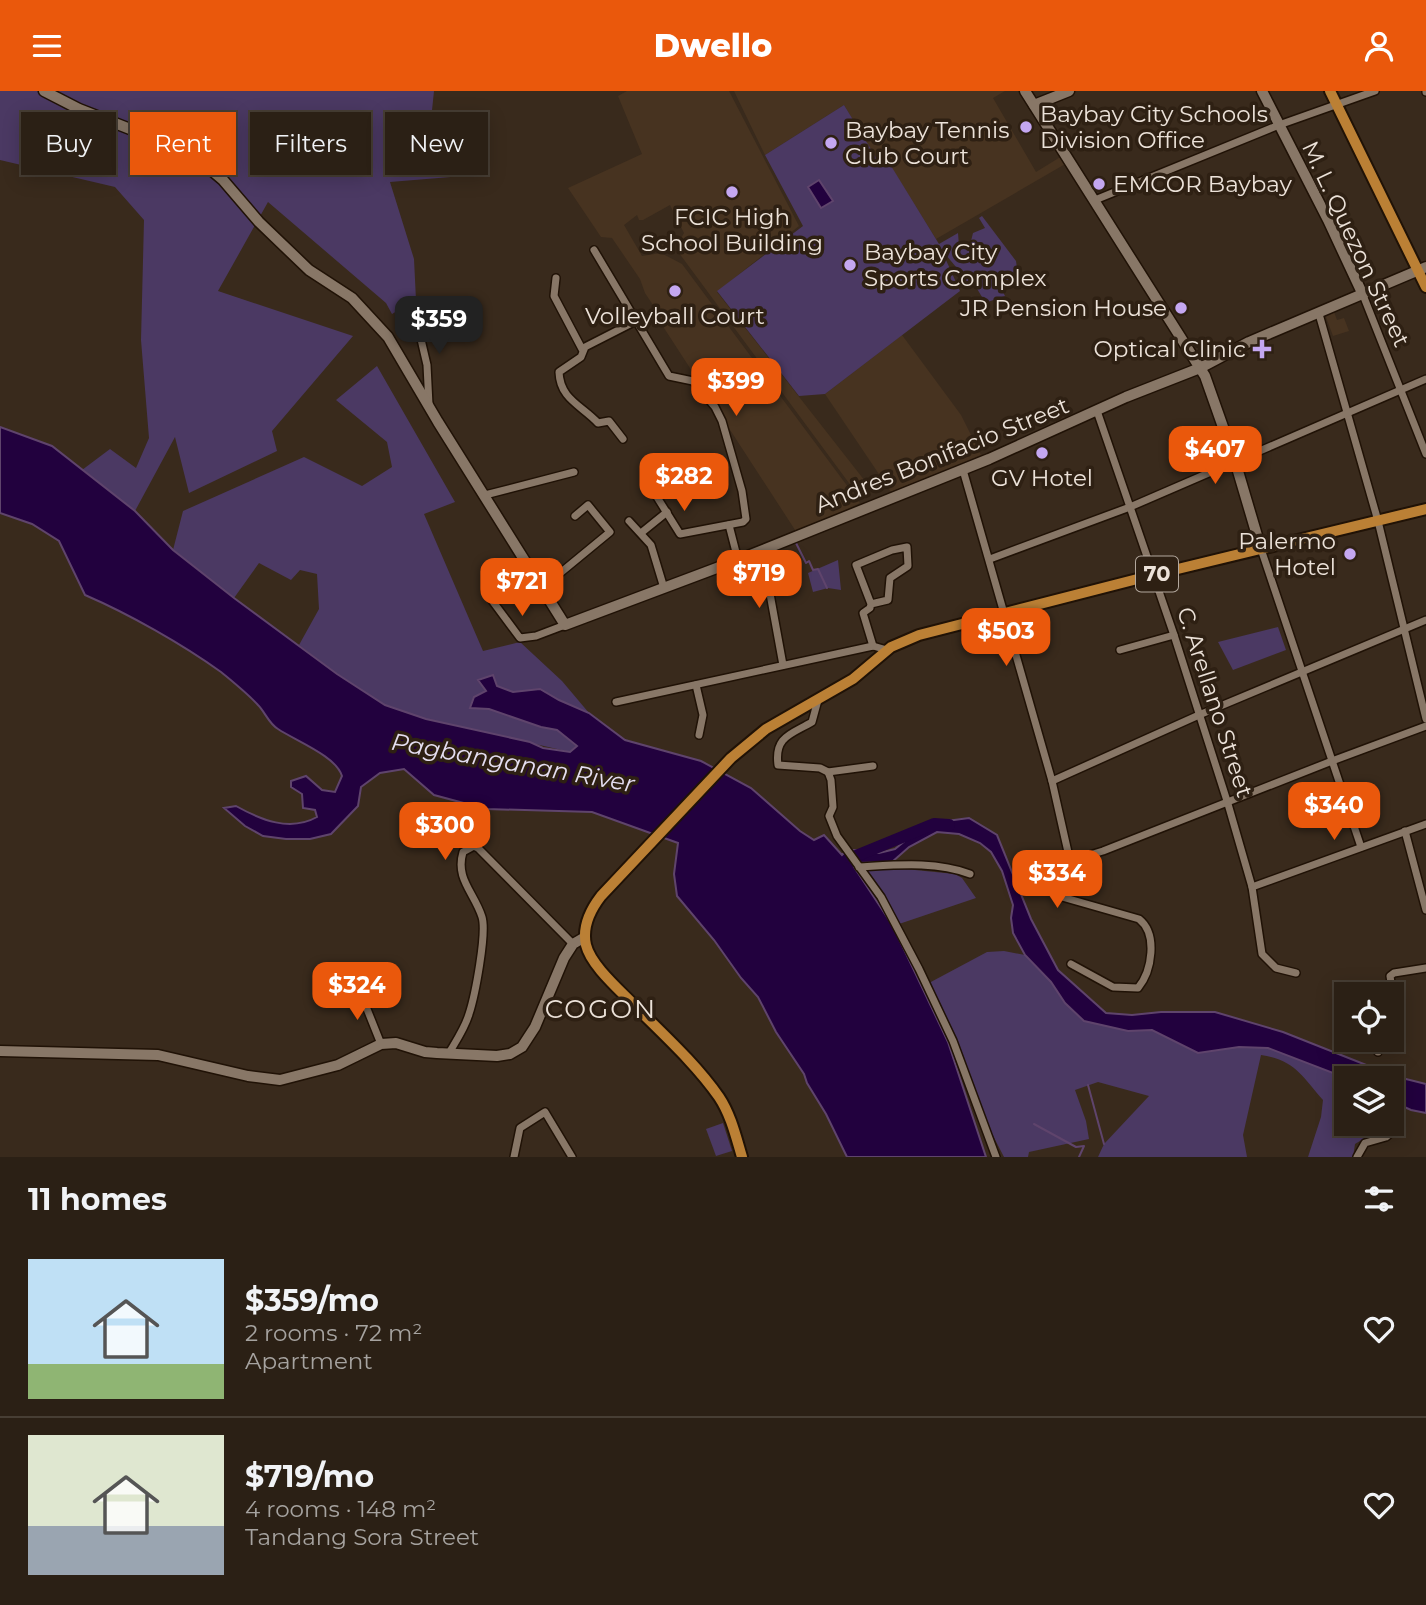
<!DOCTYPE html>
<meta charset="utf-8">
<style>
body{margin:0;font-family:Montserrat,sans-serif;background:#372d22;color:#f1f3f6;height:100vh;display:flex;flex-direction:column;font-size:26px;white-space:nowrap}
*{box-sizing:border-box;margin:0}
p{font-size:23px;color:#a6a3a0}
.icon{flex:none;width:38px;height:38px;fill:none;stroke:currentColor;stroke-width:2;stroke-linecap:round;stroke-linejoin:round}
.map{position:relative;height:1066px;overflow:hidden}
.side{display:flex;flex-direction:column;background:#2b2015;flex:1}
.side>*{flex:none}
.banner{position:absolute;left:21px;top:21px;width:700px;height:63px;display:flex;gap:14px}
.buttons{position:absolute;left:1334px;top:891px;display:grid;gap:14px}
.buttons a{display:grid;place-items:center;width:70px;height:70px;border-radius:0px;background:#2b2015;box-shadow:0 4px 18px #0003,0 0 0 2px #473e34;font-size:35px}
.price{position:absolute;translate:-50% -60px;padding:0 16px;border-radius:14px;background:#ea580c;color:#fff;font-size:23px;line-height:46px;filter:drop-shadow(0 2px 4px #0008)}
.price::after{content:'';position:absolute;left:50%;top:42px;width:21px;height:16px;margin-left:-10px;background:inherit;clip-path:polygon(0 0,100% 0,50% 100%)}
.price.current{background:#222;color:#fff}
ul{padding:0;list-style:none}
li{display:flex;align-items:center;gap:21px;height:175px;padding:0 28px}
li+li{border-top:2px solid #473e34}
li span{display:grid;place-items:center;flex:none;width:196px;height:140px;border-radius:0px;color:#555}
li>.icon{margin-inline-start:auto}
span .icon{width:84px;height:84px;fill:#fffc;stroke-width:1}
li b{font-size:30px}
h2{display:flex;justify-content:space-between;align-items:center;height:84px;padding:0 28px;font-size:30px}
.tag{padding:0 24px;border-radius:0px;background:#2b2015;box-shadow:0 4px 18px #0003,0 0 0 2px #473e34;font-size:24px;line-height:63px}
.tag.current{background:#ea580c;color:#fff}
header{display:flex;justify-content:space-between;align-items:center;height:91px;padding:0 28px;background:#ea580c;color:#fff;font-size:32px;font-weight:800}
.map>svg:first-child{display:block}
</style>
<header><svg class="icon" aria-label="menu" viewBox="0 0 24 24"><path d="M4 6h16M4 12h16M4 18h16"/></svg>Dwello<svg class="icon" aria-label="person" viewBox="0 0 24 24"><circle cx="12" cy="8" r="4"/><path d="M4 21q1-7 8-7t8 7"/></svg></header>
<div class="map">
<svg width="1426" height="1066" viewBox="0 0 1426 1066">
<rect width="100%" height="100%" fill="#392a1c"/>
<g fill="#473320">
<polygon points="627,0 729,0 799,135 717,201 872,399 860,407 679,162 677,154 684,142 670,114 643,129 639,129 637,124 624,134 642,165 661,162 682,173 860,412 797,442 664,237 665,232 645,202 640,188 612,147 601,146 568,97 642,63 618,5"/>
<polygon points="734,0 1005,0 993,7 1036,81 1062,65 1067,72 936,148 885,66 877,69 844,14 765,64"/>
<polygon points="1334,221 1337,229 1344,227 1349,240 1333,245 1326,226 1328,223"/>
<polygon points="902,244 961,324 981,364 891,401 825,303"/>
</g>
<g fill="#4b3963">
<polygon points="0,0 434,0 431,29 475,84 390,91 414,168 416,209 392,223 386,212 268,111 218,200 353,245 272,340 277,360 189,402 175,346 135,420 82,379 110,358 136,377 149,347 141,249 144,129 115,96 0,69"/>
<polygon points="844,14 877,68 885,65 939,153 958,142 959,155 969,158 973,142 985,137 979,127 982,125 1016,170 1018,185 1007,189 997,189 1005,205 979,214 976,210 982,206 976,196 966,196 956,176 941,158 960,200 825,303 799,305 717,200 803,135 765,64"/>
<polygon points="377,275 455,411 424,423 483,560 520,551 562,590 589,622 559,609 540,598 513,601 497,595 493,585 478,590 486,600 470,616 489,618 542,636 557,639 577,656 570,661 426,628 385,614 337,583 299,554 319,518 317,483 300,479 291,489 259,472 234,507 173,459 183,420 304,366 362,395 392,376 387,351 336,309"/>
<polygon points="838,469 841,499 828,497 813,501 808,482"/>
<polygon points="1278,536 1286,559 1233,579 1218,551"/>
<polygon points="895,777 955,783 962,787 976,807 899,833 876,792 864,778"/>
<path d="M1004 860 1025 864 1051 891 1065 912 1084 930 1128 940 1152 939 1184 955 1268 957 1346 987V1032L1369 1033 1368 1045 1355 1053 1353 1066H1308L1321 1026 1323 1009C1302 985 1295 969 1261 964L1243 1044 1247 1066H1098L1104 1053 1149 1005 1098 991 1075 999 1086 1030 1089 1048 1029 1061 1028 1066H1004L989 1037 953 942 929 892 987 861Z"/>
<polygon points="723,1032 732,1060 716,1065 706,1038"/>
</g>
<g fill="#22013e" stroke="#5f446c" stroke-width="2">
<polygon points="819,89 833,110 821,117 808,96"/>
<path d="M0 336 52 355 135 420 173 459 234 507 337 583 385 614 426 628 530 651 543 657 570 661 577 655 557 639 541 636 489 618 470 617 474 606 486 600 478 589 493 584 497 595 513 601 540 598 559 609 589 622 625 649 701 670 751 697 800 740 814 749 824 744 842 764 845 761 853 759 879 762 895 758 912 744 939 731 969 727 997 744 1031 828 1058 879 1106 922 1132 924 1161 921H1215L1283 941 1394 985 1426 993V1022L1411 1019 1391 1010V987H1346L1268 957 1239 956 1198 962 1152 939 1128 940 1084 930 1065 912 1051 891 1025 864 1013 842 1011 827 1013 814 1002 780 991 761 980 752 959 743 937 741 909 756 892 771 858 772 854 776 893 835 948 951 986 1066H847L826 1023 807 992 804 983 776 941 758 906 741 887 714 849 677 805 674 783 678 752 592 721 486 718 434 704 404 678 380 682 361 696 358 715 331 743 310 748H286L263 745 245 735 224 717 236 715C261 729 290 741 317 726L315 719 303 717 302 703 291 696V690L306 685 322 699 335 701 342 685C336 665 296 650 278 638 269 633 265 621 258 614 247 602 233 591 221 581 182 553 129 523 85 504L59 450 32 433 0 422Z"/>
</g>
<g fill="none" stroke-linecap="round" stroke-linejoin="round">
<g stroke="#5f446c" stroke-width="2">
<polyline points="796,452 806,472 809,470 813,479 818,478 827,497"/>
<polyline points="1088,994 1104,1053"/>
<polyline points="1034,1033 1076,1056 1084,1055 1079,1066"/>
</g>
<polyline stroke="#22013e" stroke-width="12" points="851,767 934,733 949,734"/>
<defs>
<g id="street">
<polyline points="1426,0 1426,1"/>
<polyline points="1095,109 1279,34 1375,0"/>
<polyline points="594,159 669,285 693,290 715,316 722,330 742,400 746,428 743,431 680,443 647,390"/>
<polyline points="556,187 554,205 582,258"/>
<polyline points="1363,204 1426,363"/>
<polyline points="1319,223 1378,430 1426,628"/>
<polyline points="429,314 427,274 420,244 448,240 452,231"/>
<polyline points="1097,320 1174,544 1228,713 1252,796 1262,863 1276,877 1296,882"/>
<path d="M623 348 609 330 598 332C581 314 560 308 559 281L581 266 585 256 636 230"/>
<polyline points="963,379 1052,690 1070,770"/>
<polyline points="485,404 574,381"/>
<polyline points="629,430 651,454 664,497"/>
<polyline points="729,434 738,469"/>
<polyline points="641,442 667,421"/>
<polyline points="1261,458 1361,756"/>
<polyline points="762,459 783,574"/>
<polyline points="990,468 1130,416 1426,288"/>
<polyline points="542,497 610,441 588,414 575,425"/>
<polyline points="485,500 520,547 536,545 565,534"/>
<polyline points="871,513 856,474 892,459 907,456 908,475 890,487 888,509 871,513 870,517 863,522 873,555"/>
<polyline points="1120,559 1174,544"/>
<polyline points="696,594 703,624 699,644"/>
<path d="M818 609 812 631C792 643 774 645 778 674L820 677 828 681 831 689 833 716 829 725 837 745 881 806 919 878 953 950 996 1066"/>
<polyline points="616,611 873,555 887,559"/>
<polyline points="828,681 873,675"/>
<polyline points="1052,690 1199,624 1426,529"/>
<polyline points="1405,740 1426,819"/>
<path d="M859 776C897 774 935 770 970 783"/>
<polyline points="1252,796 1426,733"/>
<path d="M1071 873 1113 896 1138 897C1152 880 1158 843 1139 828L1062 806 1057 795 1060 773 1103 760 1332 670 1426 635"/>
<polyline points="359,898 381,953"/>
<polyline points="1391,932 1397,931 1390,885 1394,882 1426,877"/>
<polyline points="1377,948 1378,961"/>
<path d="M449 962C456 950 465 937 469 923 475 905 487 842 482 826 474 801 455 788 463 761L474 755 478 757 573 853"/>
<polyline points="514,1066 520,1037 545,1021 572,1066"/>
<polyline points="1357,1066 1365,1052 1386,1046 1393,1040"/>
</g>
<g id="secondary">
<polyline points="44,0 79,18 176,56 204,73 223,89 259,131 309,179 352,207 388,246 438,331 565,534 738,469 989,368 1126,306 1200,277 1249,251 1426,176"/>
<polyline points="1025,0 1205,285 1235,370 1261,458"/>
<polyline points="1262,0 1328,129 1363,204"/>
<polyline points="1034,14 1069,0"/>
<polyline points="0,960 158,964 248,985 280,989 338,974 381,953 396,952 425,961 437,962 497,965 510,963 522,956 535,936 564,867 573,853 585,846"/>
</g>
<g id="primary">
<polyline points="1330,0 1426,196"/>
<path d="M742 1066C736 1046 731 1024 719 1006 696 973 664 944 636 916 621 900 591 875 586 854 582 836 591 818 601 805L731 667 766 638 853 588 891 556 919 544 1153 484 1426 418"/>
</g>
</defs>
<use href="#street" stroke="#201206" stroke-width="10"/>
<use href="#secondary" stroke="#201206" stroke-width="13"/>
<use href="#primary" stroke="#201206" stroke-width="14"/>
<use href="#street" stroke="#887767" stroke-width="7"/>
<use href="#secondary" stroke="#887767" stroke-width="10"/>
<use href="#primary" stroke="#bb8035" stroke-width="10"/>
</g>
<g fill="#c4a7f1" stroke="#2e2013" stroke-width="2.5">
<circle cx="1026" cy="36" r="7"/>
<circle cx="831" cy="52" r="7"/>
<circle cx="1099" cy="93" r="7"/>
<circle cx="732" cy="101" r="7"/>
<circle cx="850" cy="174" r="7"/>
<circle cx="675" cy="200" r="7"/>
<circle cx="1181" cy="217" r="7"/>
<path d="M1258.5 247.5h7v7h7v7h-7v7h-7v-7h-7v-7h7z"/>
<circle cx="1042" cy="362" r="7"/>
<circle cx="1350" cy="463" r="7"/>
</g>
<g text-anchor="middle" stroke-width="7" stroke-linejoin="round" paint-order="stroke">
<rect fill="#2e2013" stroke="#b3a89e" stroke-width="2" x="1136" y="465.5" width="42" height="35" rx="5"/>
<g font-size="21" font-weight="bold" fill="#ece2d9">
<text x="1157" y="490">70</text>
</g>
<g font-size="23" fill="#ece2d9" stroke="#2e2013" text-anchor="start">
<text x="1040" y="31">Baybay City Schools<tspan x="1040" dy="26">Division Office</tspan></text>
<text x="845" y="47">Baybay Tennis<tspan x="845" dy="26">Club Court</tspan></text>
<text x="1113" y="101">EMCOR Baybay</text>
<text x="732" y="134" text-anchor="middle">FCIC High<tspan x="732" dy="26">School Building</tspan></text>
<text x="864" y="169">Baybay City<tspan x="864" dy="26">Sports Complex</tspan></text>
<text x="1167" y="225" text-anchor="end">JR Pension House</text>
<text x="675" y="233" text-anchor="middle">Volleyball Court</text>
<text x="1246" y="266" text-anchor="end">Optical Clinic</text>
<text x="1042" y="395" text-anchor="middle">GV Hotel</text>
<text x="1336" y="458" text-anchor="end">Palermo<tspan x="1336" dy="26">Hotel</tspan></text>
</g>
<g font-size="23" fill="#ece2d9" stroke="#2e2013">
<text transform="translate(1356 153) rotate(65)" y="8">M. L. Quezon Street</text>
<text transform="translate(942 364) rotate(-22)" y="8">Andres Bonifacio Street</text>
<text transform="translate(1215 611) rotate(72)" y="8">C. Arellano Street</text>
</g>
<g font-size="24" font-style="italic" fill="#e5def1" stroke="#2e2013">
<text transform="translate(513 672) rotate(10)" y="8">Pagbanganan River</text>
</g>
<g font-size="26" letter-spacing="2" fill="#ece2d9" stroke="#2e2013">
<text x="601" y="927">COGON</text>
</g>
</g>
</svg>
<div class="buttons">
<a><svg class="icon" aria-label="locate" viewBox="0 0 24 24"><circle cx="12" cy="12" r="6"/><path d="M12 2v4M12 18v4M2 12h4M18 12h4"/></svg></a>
<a><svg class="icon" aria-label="layers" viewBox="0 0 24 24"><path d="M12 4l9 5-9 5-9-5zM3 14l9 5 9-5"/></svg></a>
</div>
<b class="price current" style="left:439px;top:265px">$359</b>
<b class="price" style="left:736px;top:327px">$399</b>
<b class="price" style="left:1215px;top:395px">$407</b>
<b class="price" style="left:684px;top:422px">$282</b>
<b class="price" style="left:759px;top:519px">$719</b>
<b class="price" style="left:522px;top:527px">$721</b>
<b class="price" style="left:1006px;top:577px">$503</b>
<b class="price" style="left:1334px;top:751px">$340</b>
<b class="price" style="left:445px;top:771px">$300</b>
<b class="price" style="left:1057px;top:819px">$334</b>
<b class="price" style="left:357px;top:931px">$324</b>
<div class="banner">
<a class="tag">Buy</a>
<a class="tag current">Rent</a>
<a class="tag">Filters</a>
<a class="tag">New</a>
</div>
</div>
<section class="side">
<h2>11 homes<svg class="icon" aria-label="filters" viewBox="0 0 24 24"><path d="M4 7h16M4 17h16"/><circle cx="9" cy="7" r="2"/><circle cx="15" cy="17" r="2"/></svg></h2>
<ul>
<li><span style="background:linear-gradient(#bfe0f5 75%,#8fb573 0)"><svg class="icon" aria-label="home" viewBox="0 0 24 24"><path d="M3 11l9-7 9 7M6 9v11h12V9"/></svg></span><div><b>$359/mo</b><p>2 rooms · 72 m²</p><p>Apartment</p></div><svg class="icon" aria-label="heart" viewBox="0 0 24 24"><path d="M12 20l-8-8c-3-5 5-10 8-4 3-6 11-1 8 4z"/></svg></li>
<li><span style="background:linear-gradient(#dfe7d0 65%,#9aa5b1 0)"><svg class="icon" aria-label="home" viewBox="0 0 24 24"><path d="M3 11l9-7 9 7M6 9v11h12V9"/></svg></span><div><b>$719/mo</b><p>4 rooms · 148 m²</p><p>Tandang Sora Street</p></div><svg class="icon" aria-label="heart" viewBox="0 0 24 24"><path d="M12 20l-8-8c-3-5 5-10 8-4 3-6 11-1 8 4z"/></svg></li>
</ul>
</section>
